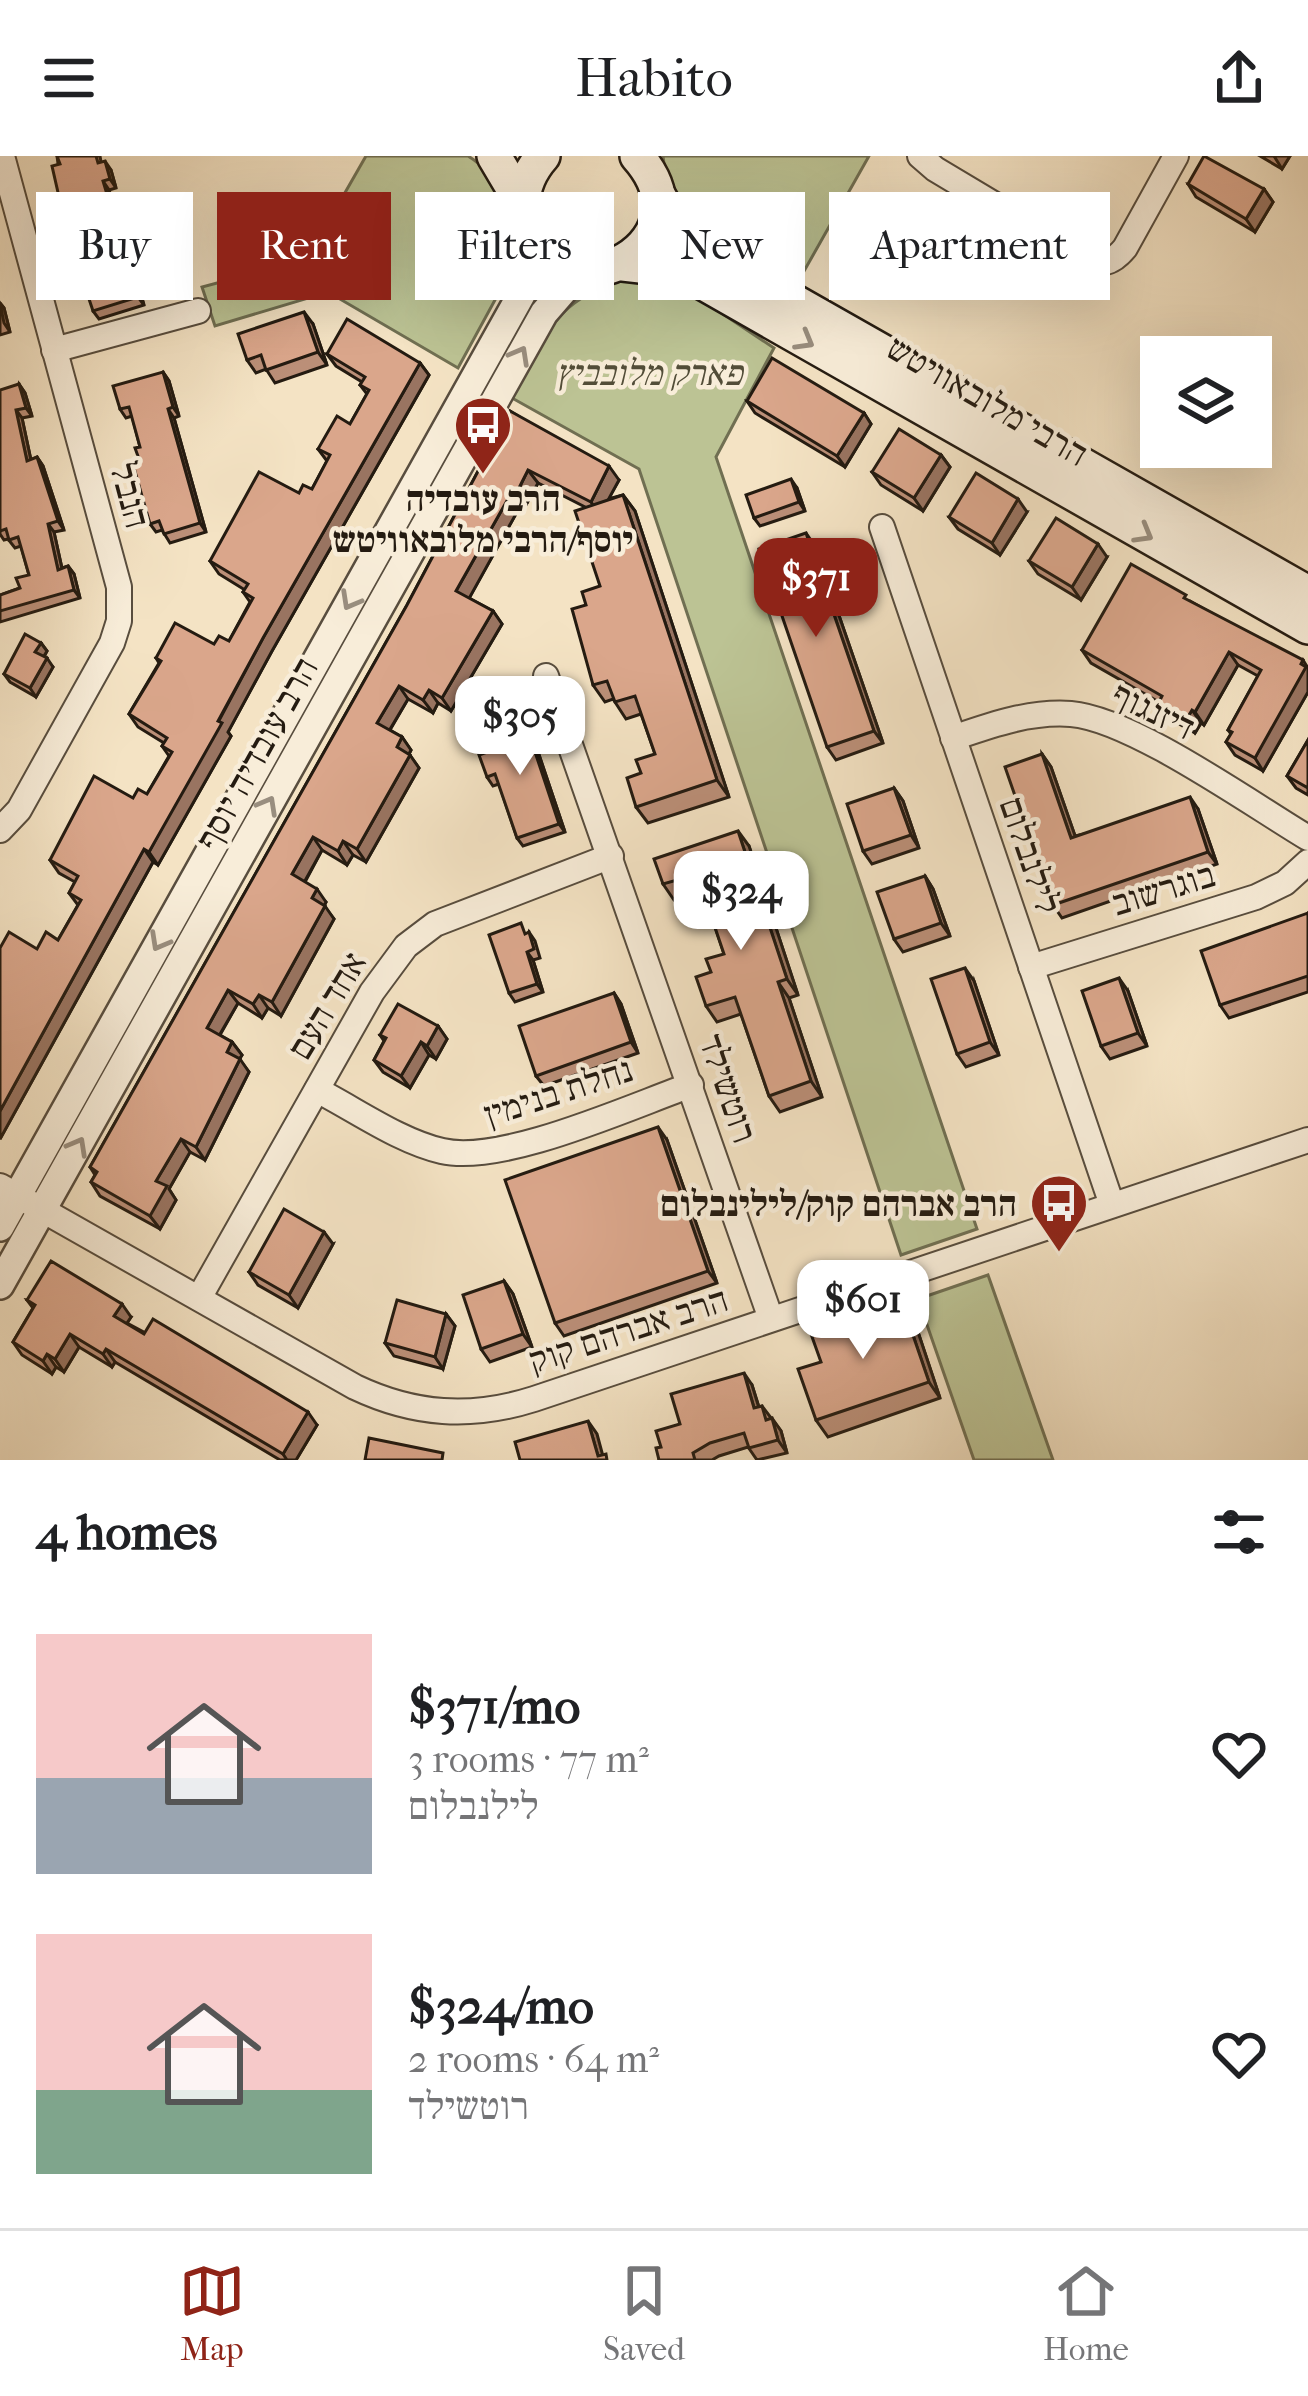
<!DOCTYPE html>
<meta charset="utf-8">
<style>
body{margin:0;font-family:"IM FELL French Canon","Frank Ruhl Libre",serif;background:#f6f6f6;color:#202124;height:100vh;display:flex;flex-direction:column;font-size:45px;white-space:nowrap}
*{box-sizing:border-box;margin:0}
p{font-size:39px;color:#757577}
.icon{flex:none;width:66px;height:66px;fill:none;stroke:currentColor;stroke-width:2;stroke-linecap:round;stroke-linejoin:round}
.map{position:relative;height:1304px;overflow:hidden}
.side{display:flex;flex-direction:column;background:#fff;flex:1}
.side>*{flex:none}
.banner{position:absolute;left:36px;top:36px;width:1236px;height:108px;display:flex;gap:24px}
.controls{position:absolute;left:1140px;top:180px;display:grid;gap:24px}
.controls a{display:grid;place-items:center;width:132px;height:132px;border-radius:0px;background:#fff;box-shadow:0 12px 48px #0002;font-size:60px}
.price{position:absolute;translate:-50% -102px;padding:0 27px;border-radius:24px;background:#fff;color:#222;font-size:39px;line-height:78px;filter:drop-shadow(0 3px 6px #0008)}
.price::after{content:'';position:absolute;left:50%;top:72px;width:36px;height:27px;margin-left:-18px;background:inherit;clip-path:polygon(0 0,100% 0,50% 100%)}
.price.active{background:#8f2418;color:#fff}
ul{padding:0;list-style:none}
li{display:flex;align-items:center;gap:36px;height:300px;padding:0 36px}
li span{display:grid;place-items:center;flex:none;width:336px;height:240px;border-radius:0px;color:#555}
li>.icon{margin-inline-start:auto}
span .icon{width:144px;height:144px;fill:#fffc;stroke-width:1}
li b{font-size:51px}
h2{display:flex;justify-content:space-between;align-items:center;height:144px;padding:0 36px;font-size:51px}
.tag{padding:0 42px;border-radius:0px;background:#fff;box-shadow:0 12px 48px #0002;font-size:42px;line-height:108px}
.tag.active{background:#8f2418;color:#fff}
header{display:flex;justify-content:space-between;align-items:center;height:156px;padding:0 36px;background:#fff;font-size:54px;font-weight:600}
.dock{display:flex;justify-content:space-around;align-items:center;height:168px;border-top:3px solid #e0e0e0;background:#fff;font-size:33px;color:#757577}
.dock a{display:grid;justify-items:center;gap:6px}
.dock .active{color:#8f2418}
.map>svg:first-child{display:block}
</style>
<header><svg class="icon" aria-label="menu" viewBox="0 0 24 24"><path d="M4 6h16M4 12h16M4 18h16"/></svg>Habito<svg class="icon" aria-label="share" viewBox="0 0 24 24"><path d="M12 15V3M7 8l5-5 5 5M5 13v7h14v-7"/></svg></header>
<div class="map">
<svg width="1308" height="1304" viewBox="0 0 1308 1304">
<rect width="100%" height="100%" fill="#f4e3c4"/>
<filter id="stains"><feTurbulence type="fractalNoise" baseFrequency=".00167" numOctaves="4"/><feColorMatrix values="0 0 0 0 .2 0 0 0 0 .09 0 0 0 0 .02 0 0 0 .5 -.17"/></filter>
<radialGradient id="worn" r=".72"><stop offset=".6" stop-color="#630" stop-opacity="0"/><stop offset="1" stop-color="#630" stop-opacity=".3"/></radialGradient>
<g fill="#bcc394" stroke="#706f52" stroke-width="3">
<path d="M366 0H468C503 21 520 69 514 109L458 212 328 136 215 170 202 131 307 103Z"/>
<path d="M663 0H869L799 124C746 94 668 69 663 0Z"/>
<path d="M629 121 675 126 774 192 716 301 977 1073 901 1099 639 313 512 242C548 176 552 145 629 121Z"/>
<polygon points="988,1119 1053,1304 974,1304 918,1143"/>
</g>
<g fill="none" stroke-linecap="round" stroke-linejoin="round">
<defs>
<g id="minor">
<path d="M920 0 935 13 1082 101C1100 111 1112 108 1125 92L1176 0"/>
<polyline points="54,194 198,155"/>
<polyline points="882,371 1112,1049"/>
<polyline points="546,520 771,1163"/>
<path d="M953 582C991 569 1030 555 1071 558 1132 563 1251 648 1308 682"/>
<polyline points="0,674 19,654 112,487 119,465 119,431 2,0"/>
<polyline points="1031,811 1256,741 1285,727 1308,706"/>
<path d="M317 934C356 954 399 985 442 995 502 1009 629 951 691 929"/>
<path d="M0 1030 355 1231C414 1259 471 1263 534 1243L1308 984"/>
<polyline points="199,1142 372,836 406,790 435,768 611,700"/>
</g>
<g id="tertiary">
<polyline points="0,1071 521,139 529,113 531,80"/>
<polyline points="0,1129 544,157 570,127 591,116"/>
</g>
<g id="secondary">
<polyline points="494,0 523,49"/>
<path d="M543 0C528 17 520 37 524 60 544 172 720 93 637 0"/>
<polyline points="657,37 677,72 700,92 1308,437"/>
<polyline points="623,108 667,113 698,124 1308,471"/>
</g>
</defs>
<use href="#minor" stroke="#584d3e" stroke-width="28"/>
<use href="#tertiary" stroke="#584d3e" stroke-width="32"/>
<use href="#secondary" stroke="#241b11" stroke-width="38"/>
<use href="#minor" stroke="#f8edd9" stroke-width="24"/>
<use href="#tertiary" stroke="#f8edd9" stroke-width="27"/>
<use href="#secondary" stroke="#f8edd9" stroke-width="33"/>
</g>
<g fill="#bb8f78" stroke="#241b11" stroke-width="3">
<polygon points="57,0 100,0 101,6 111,14 116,32 109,34 144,149 99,163 93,155 95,127 81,82 73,84 67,76"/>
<polygon points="1260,0 1290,0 1282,13"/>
<polygon points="1188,28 1264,33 1273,46 1255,76 1196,41"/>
<polygon points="0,147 4,152 10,176 0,179"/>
<polygon points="313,168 327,209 275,227 266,213 256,217 247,204"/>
<polygon points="327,198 420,207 429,219 272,495 228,576 231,580 158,709 153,706 0,983 37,793 58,784 78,749 69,737 75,726 59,717 50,704 133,642 147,638 169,600 162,590 164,587 138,571 129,558 159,507 156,502 229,485 250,446 243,436 245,434 219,418 210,405 299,337 312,333 327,305 318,293 350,268 367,238 360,229 362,226 336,210"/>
<polygon points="163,216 169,225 179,260 174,262 206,376 170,387 162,374 156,376 150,368 139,303 140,291 132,260 126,262 120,253"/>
<polygon points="19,228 25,237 32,260 22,262 31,304 37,301 43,310 64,374 54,376 62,412 68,410 74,418 80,442 0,466 0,439 20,432 29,419 21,390 15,392 8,383 4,384 0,378 1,301"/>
<polygon points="747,245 864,257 871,268 845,311 755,257"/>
<polygon points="510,255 619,324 608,343 623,339 635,355 729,641 648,667 636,651 641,617 655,598 641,558 626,563 613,543 605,546 593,529 586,449 600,430 585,351 538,327 526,349 522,347 469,442 493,455 502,468 451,555 438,547 433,557 408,543 390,574 402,581 411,594 409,598 419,612 366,706 353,699 347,709 322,694 305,726 326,746 324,750 334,763 281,860 268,852 262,862 238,847 220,879 232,886 242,899 239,903 249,916 205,1004 190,996 169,1033 176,1044 160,1073 100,1040 91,1026 95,1019 90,1011 407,449"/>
<polygon points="941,299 950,311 923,355 881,329 872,316"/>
<polygon points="797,332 805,355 760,370 754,362"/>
<polygon points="1027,356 1000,399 958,373 949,361"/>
<polygon points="815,390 883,587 836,604 827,591"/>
<polygon points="1107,401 1081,444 1038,418 1029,405"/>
<polygon points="1190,445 1308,512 1308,536 1263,615 1235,599 1226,586 1231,578 1228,574 1258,520 1238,509 1204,569 1201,567 1195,577 1167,561 1158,548 1159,546 1091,507 1082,494"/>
<polygon points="41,487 47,495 44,501 53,511 36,541 10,526 4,518"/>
<polygon points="529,569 565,676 523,690 517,682 499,628 493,630 487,621 498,592"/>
<polygon points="1308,584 1308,639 1296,632 1287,620"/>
<polygon points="1042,598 1051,611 1075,680 1198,653 1217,708 1062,762 1053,749"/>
<polygon points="894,632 903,645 919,692 872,708 863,695"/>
<polygon points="749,690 798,839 789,842 822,941 780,956 769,940 741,858 717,866 706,850 711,816 724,798 710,756 695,762 683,741 674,744 663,728"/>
<polygon points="925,720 933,733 950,780 903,796 894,783"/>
<polygon points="1308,757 1308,836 1229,862 1220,849"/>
<polygon points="529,776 535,785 540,802 533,804 543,836 515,846 509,837"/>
<polygon points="974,825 999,899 966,911 957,898"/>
<polygon points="1128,835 1147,890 1110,903 1101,890"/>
<polygon points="614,837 621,848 638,897 544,930 536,920"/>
<polygon points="438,870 447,883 436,903 429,899 410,932 383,916 374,904 384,885 380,879"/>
<polygon points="667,984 717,1127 564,1180 555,1167"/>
<polygon points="333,1088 298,1152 258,1129 249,1116"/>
<polygon points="504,1125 513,1138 532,1191 490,1206 481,1193"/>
<polygon points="27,1144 131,1161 127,1167 317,1269 296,1304 280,1304 115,1206 112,1211 79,1191 64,1216 56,1211 52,1218 22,1199 13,1186 33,1152"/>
<polygon points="446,1158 455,1170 443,1213 394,1200 385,1187"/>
<polygon points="914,1164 940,1242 828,1281 816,1264 821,1206"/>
<polygon points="752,1229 759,1251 762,1250 781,1275 787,1297 757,1304 748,1291 719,1300 712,1304 659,1304 661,1291 680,1268"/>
</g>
<g fill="#997461" stroke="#241b11" stroke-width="3">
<polygon points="1274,0 1290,0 1282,13"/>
<polygon points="105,5 111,14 116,32 110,23"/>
<polygon points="103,25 109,34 144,149 138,141"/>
<polygon points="1264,33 1273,46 1255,76 1246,63"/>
<polygon points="0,147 4,152 10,176 4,167"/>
<polygon points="304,156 313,168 327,209 318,196"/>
<polygon points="420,207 429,219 272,495 228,576 231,580 158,709 149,696 263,482"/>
<polygon points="163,216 169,225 179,260 173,251"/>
<polygon points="19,228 25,237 32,260 26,252"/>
<polygon points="168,253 174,262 206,376 200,367"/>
<polygon points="16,254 22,262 33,314 27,305"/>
<polygon points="864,257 871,268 845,311 837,300"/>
<polygon points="941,299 950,311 923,355 914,342"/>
<polygon points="37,301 43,310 64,374 58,365"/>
<polygon points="609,310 619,324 600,359 591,346"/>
<polygon points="528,314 538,327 526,349 517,336"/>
<polygon points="791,323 797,332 805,355 799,346"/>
<polygon points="513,334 522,347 466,448 456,435"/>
<polygon points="623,339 635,355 729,641 717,624"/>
<polygon points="1018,343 1027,356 1000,399 992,387"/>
<polygon points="48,368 54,376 64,422 58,414"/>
<polygon points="806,377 815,390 883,587 874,575"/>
<polygon points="1098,388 1107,401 1081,444 1072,431"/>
<polygon points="68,410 74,418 80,442 74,434"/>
<polygon points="493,455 502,468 451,555 442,542"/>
<polygon points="41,487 47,495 41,505 35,496"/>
<polygon points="1229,496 1238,509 1204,569 1195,556"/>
<polygon points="47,502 53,511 36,541 30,532"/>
<polygon points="1303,504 1308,512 1308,536 1263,615 1255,602"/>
<polygon points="399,530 408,543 386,580 377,567"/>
<polygon points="429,534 438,547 433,557 423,544"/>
<polygon points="1192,554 1201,567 1195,577 1186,564"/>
<polygon points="523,560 529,569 565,676 559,668"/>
<polygon points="402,581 411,594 406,604 397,591"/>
<polygon points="1042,598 1051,611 1080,694 1071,682"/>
<polygon points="410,599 419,612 366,706 357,693"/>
<polygon points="894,632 903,645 919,692 911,679"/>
<polygon points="1190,641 1198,653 1217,708 1208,696"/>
<polygon points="738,675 749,690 798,839 787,823"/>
<polygon points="313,681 322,694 301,732 292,718"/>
<polygon points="343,685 353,699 347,709 338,695"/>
<polygon points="144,693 153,706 0,983 0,955"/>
<polygon points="925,720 933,733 950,780 941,767"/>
<polygon points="317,733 326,746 321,756 312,742"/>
<polygon points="325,750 334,763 281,860 272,846"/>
<polygon points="527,796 533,804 543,836 537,828"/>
<polygon points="965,812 974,825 999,899 990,886"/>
<polygon points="1119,822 1128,835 1147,890 1138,877"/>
<polygon points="778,826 789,842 822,941 811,925"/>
<polygon points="228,834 238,847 216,885 207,872"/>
<polygon points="614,837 621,848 638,897 631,886"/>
<polygon points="259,839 268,852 262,862 253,848"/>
<polygon points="438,870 447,883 436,903 427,890"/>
<polygon points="232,886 242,899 236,909 227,896"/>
<polygon points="421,886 429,899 410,932 401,920"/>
<polygon points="240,903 249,916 205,1004 196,991"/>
<polygon points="658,971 667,984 717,1127 708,1115"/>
<polygon points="181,983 190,996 169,1033 176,1044 160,1073 150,1060 156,1025"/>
<polygon points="324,1076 333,1088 298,1152 289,1139"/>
<polygon points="504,1125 513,1138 532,1191 523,1178"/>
<polygon points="902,1147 914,1164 940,1242 929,1226"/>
<polygon points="122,1148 131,1161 123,1173 114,1160"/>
<polygon points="446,1158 455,1170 443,1213 435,1201"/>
<polygon points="70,1178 79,1191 64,1216 55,1203"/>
<polygon points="106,1193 115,1206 112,1211 103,1198"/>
<polygon points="47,1198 56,1211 52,1218 43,1205"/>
<polygon points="744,1217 752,1229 763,1265 754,1252"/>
<polygon points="308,1256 317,1269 296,1304 287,1304 283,1298"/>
<polygon points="772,1262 781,1275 787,1297 778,1284"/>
<polygon points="588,1265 597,1278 604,1304 598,1300"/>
</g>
<g fill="#daa68b" stroke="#241b11" stroke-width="3">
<polygon points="57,0 96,0 98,7 105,5 110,23 103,25 138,141 93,155 85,131 95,127 78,73 67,76 52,10 60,8"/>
<polygon points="1204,0 1264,33 1246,63 1188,28"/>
<polygon points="304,156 318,196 266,214 261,199 247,204 238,178"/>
<polygon points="347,163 420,207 263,482 218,565 222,567 149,696 144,693 0,955 0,792 9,776 37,793 46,776 58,784 81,744 69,737 78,720 50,704 94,620 133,642 138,633 147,638 172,596 162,590 167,582 129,558 161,505 156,502 175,467 214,488 219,480 229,485 253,442 243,436 248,428 210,405 259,316 299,337 303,329 312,333 330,299 318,293 337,260 350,268 369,234 360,229 365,221 327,198"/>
<polygon points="772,202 864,257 837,300 747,245"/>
<polygon points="163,216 173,251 168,253 200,367 164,378 159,365 150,368 132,305 139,303 135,292 140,291 129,251 120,253 113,230"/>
<polygon points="19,228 26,252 16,254 27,305 37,301 58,365 48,368 58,414 68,410 74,434 0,455 0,439 20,432 16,422 29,419 18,381 9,384 6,373 0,375 0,234"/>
<polygon points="510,255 609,310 591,346 528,314 517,336 513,334 456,435 493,455 442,542 429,534 423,544 399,530 377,567 402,581 397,591 410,599 357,693 343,685 338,695 313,681 292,718 317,733 312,742 325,750 272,846 259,839 253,848 228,834 207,872 232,886 227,896 240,903 196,991 181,983 156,1025 167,1030 150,1060 91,1026 97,1016 90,1011 407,449"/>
<polygon points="899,273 941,299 914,342 872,316"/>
<polygon points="976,317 1018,343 992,387 949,361"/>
<polygon points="791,323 799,346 754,362 746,339"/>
<polygon points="623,339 717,624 636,651 627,622 641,617 636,604 655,598 635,540 615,546 607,525 593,529 572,453 586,449 582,436 600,430 575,355"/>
<polygon points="1056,362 1098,388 1072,431 1029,405"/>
<polygon points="806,377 874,575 827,591 759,393"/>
<polygon points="1131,408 1186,439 1184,442 1303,504 1301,508 1306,511 1255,602 1226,586 1232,576 1228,574 1261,514 1229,496 1195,556 1192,554 1186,564 1158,548 1162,540 1082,494"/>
<polygon points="25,478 41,487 35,496 47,502 30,532 4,518"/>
<polygon points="523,560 559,668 517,682 495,618 487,621 479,599 498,592 491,571"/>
<polygon points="1308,584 1308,632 1287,620"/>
<polygon points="1042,598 1071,682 1190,641 1208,696 1053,749 1005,611"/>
<polygon points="894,632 911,679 863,695 847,648"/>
<polygon points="738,675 787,823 778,826 811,925 769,940 735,841 706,850 696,821 711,816 706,803 724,798 704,739 684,746 677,724 663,728 654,703"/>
<polygon points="925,720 941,767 894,783 877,736"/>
<polygon points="1308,757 1308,820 1220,849 1201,795"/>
<polygon points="521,767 525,778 529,776 534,793 527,796 537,828 509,837 489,779"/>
<polygon points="965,812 990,886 957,898 931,823"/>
<polygon points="1119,822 1138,877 1101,890 1082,835"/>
<polygon points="614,837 631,886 536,920 519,870"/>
<polygon points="398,848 438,870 427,890 421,886 401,920 374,904 386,882 380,879"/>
<polygon points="658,971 708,1115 555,1167 505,1024"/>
<polygon points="284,1053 324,1076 289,1139 249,1116"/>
<polygon points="51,1105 122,1148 114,1160 144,1178 153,1163 308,1256 283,1298 106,1193 103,1198 70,1178 55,1203 47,1198 43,1205 13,1186 35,1149 27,1144"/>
<polygon points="504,1125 523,1178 481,1193 463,1139"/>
<polygon points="397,1144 446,1158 435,1201 385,1187"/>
<polygon points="902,1147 929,1226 816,1264 798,1213 821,1206 811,1178"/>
<polygon points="744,1217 754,1252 762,1250 766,1264 772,1262 778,1284 749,1292 744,1277 710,1287 693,1297 695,1304 659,1304 656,1292 661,1291 656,1275 680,1268 671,1238"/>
<polygon points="588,1265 598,1300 606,1298 607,1304 520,1304 515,1286"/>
<polygon points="369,1282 443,1297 442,1304 365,1304"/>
</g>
<defs><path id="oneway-chevron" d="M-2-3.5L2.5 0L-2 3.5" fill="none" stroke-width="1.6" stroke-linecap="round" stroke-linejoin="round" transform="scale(3)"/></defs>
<g stroke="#998e7f">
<use href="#oneway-chevron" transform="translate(805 185) rotate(30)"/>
<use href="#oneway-chevron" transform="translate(520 199) rotate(-61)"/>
<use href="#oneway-chevron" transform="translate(1144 378) rotate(30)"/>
<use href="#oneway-chevron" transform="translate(350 445) rotate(119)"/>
<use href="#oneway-chevron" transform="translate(268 649) rotate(-61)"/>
<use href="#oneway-chevron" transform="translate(159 786) rotate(119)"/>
<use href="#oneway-chevron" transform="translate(78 990) rotate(-61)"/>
</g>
<defs>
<symbol id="bus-pin" viewBox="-11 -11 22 30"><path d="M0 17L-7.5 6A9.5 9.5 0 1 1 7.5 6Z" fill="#8f2418" stroke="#f8edd9"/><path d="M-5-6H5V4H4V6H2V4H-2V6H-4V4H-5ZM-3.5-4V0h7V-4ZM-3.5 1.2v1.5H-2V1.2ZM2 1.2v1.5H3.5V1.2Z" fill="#fff"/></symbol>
</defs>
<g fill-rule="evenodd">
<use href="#bus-pin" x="450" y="236" width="66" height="90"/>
<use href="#bus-pin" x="1026" y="1014" width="66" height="90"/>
</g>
<g text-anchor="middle" stroke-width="9" stroke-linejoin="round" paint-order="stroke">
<g font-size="36" font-style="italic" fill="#524d38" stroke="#f8edd9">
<text x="649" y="229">פארק מלובביץ</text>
</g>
<g font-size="36" fill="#241b11" stroke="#f8edd9">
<text transform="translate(988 244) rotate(30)" y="13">הרבי מלובאוויטש</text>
<text transform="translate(131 339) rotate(75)" y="13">הנבל</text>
<text transform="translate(1154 554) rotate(26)" y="13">דיזנגוף</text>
<text transform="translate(256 597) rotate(-61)" y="13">הרב עובדיה יוסף</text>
<text transform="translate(1031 699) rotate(71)" y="13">לילנבלום</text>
<text transform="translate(1163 732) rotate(-17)" y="13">בוגרשוב</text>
<text transform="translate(326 849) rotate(-59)" y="13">אחד העם</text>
<text transform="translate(729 932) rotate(71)" y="13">רוטשילד</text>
<text transform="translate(558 935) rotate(-18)" y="13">נחלת בנימין</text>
<text transform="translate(628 1173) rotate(-18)" y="13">הרב אברהם קוק</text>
</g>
<g font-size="36" font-weight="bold" fill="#241b11" stroke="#f8edd9">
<text x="483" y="355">הרב עובדיה<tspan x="483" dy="41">יוסף/הרבי מלובאוויטש</tspan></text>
<text x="1017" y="1060" text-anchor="end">הרב אברהם קוק/לילינבלום</text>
</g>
</g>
<rect width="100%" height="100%" filter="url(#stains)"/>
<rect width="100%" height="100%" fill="url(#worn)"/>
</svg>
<div class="controls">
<a><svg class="icon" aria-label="layers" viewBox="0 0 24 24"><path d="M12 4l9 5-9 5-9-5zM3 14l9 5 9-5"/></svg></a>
</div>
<b class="price active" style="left:816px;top:484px">$371</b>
<b class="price" style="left:520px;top:622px">$305</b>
<b class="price" style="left:741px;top:797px">$324</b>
<b class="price" style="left:863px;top:1206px">$601</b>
<div class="banner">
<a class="tag">Buy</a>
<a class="tag active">Rent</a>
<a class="tag">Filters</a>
<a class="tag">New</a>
<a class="tag">Apartment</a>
</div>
</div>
<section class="side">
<h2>4 homes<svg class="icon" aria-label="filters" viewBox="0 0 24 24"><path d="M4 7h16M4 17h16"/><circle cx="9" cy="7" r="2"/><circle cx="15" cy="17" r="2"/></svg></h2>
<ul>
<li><span style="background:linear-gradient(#f6c9c9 60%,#9aa5b1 0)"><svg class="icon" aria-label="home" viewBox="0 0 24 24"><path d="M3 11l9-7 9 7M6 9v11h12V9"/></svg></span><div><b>$371/mo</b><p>3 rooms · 77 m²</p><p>לילנבלום</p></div><svg class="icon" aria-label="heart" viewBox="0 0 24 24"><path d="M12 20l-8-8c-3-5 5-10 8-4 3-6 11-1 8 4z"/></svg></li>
<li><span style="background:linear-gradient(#f6c9c9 65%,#7fa58c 0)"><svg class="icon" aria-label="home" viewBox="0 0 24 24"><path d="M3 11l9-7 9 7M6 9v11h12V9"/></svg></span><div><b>$324/mo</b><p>2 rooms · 64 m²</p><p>רוטשילד</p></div><svg class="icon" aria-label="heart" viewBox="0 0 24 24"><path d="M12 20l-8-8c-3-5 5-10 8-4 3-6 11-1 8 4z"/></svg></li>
</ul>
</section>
<nav class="dock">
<a class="active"><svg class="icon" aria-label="map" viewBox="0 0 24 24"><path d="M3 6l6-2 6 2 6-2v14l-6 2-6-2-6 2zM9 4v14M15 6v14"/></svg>Map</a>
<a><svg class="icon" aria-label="saved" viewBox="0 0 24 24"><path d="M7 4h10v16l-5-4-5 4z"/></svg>Saved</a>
<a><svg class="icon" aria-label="home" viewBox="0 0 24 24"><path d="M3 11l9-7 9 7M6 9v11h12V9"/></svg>Home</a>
</nav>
